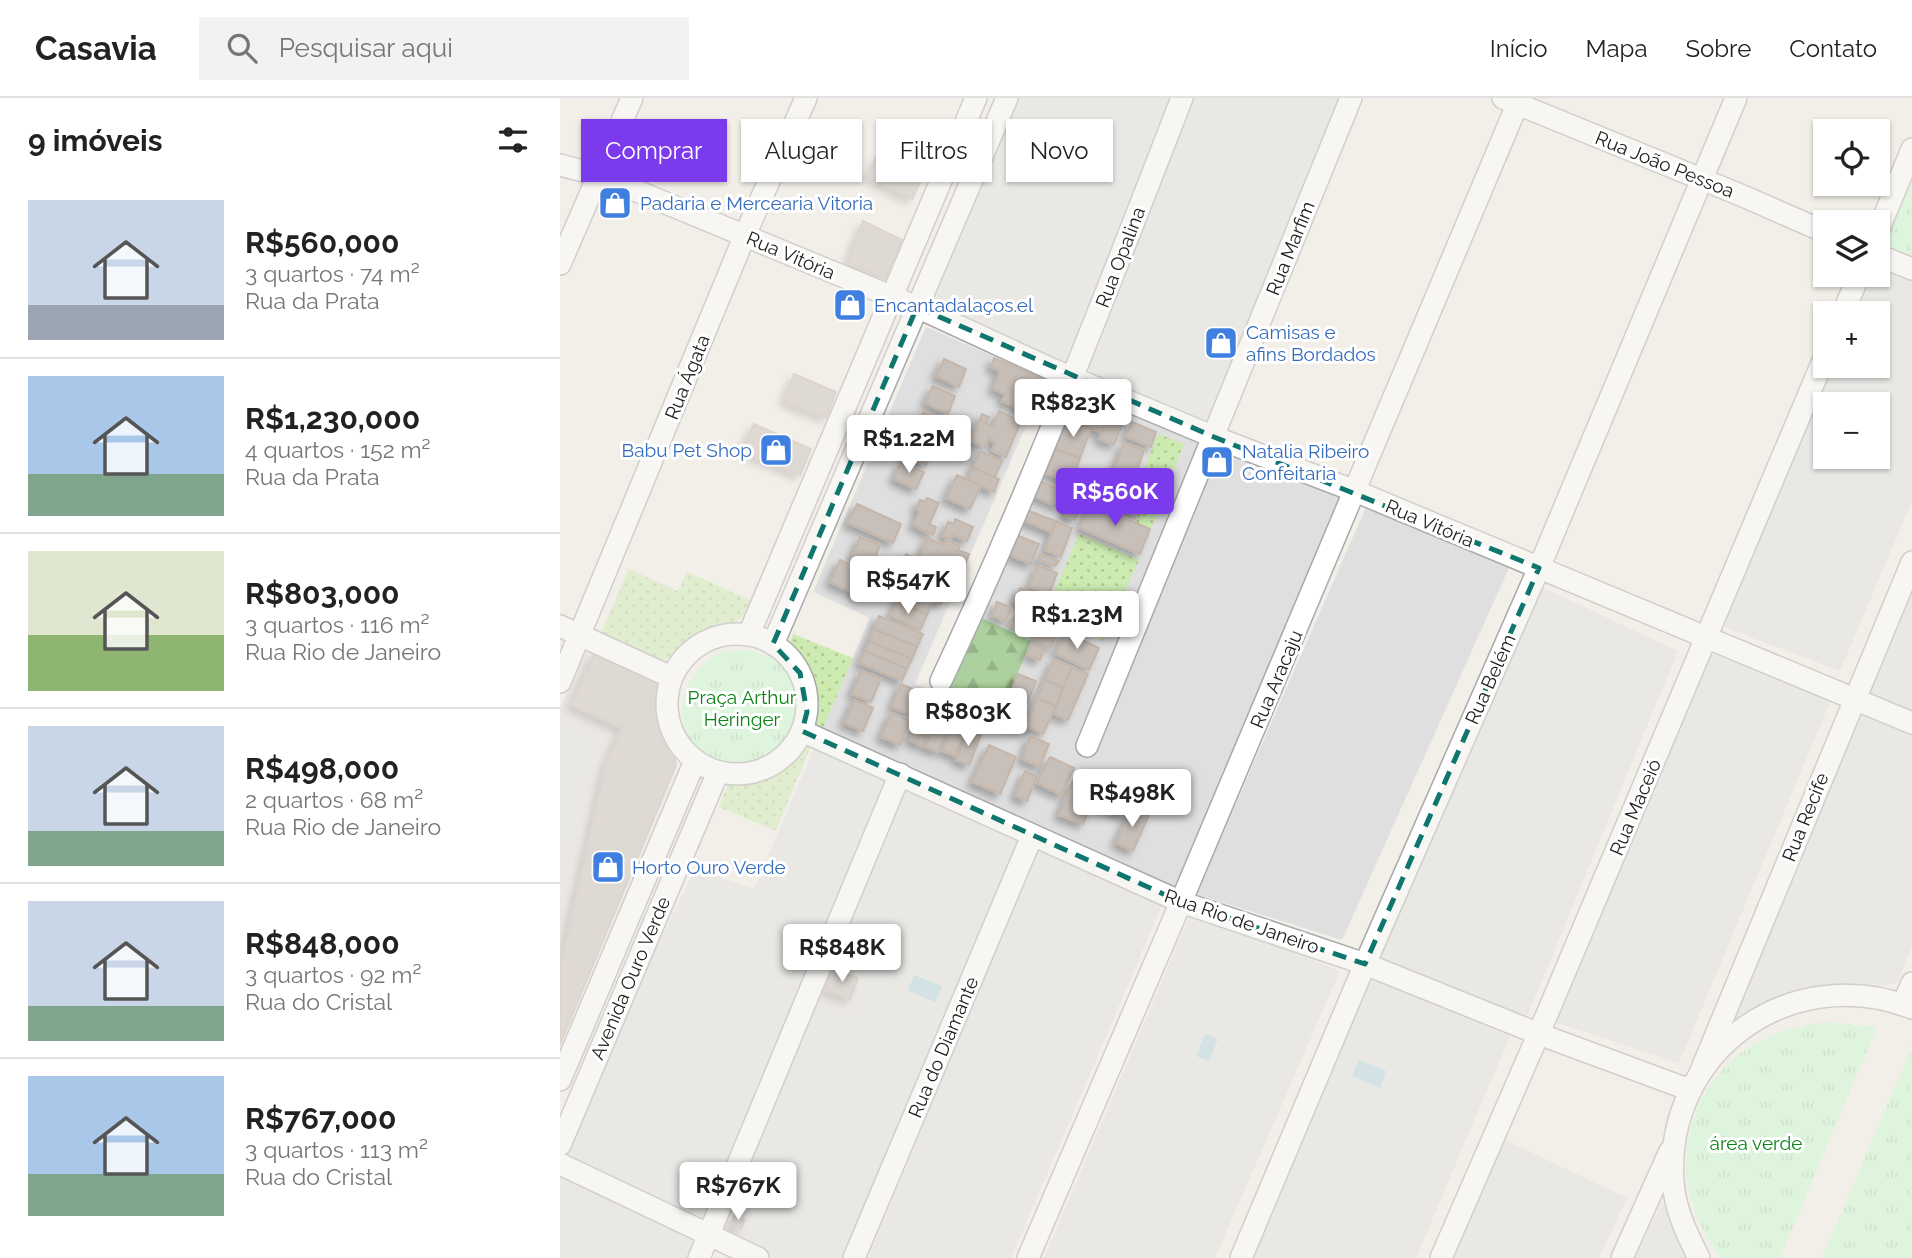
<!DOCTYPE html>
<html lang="pt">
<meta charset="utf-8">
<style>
body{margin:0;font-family:Raleway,sans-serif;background:#f2f2f2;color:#222;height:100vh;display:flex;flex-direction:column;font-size:26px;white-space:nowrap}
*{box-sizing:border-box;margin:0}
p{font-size:23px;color:#767676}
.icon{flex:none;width:38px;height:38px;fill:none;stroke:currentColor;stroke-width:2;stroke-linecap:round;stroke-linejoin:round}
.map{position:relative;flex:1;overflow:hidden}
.side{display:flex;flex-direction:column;background:#fff;width:560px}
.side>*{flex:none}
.top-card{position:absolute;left:21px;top:21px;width:665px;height:63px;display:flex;gap:14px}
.tools{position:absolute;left:1253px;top:21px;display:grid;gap:14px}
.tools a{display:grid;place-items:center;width:77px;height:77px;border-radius:0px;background:#fff;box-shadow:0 2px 5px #0004;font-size:35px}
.price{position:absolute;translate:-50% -60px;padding:0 16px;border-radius:7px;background:#fff;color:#222;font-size:23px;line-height:46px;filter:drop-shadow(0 2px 4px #0008)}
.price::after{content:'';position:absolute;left:50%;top:42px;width:21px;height:16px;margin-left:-10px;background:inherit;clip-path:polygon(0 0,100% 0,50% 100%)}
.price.current{background:#7c3aed;color:#fff}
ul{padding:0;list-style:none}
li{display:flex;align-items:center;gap:21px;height:175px;padding:0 28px}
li+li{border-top:2px solid #e0e0e0}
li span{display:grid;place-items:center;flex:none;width:196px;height:140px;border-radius:0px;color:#555}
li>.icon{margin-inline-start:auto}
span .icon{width:84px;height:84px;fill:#fffc;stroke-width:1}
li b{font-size:30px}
h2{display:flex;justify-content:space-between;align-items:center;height:84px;padding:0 28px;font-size:30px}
.pill{padding:0 24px;border-radius:0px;background:#fff;box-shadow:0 2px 5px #0004;font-size:24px;line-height:63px}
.pill.current{background:#7c3aed;color:#fff}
header{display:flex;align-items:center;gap:42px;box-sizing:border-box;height:98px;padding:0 35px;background:#fff;border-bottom:2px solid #e0e0e0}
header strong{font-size:33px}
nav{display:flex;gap:38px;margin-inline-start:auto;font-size:24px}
.search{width:490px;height:63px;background:#f2f2f2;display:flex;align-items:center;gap:18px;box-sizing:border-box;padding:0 24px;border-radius:0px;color:#767676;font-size:26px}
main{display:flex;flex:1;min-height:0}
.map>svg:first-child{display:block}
</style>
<header>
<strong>Casavia</strong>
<div class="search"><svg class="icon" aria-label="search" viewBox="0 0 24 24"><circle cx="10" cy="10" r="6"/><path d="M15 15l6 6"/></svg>Pesquisar aqui</div>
<nav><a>Início</a><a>Mapa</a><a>Sobre</a><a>Contato</a></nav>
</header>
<main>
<section class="side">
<h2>9 imóveis<svg class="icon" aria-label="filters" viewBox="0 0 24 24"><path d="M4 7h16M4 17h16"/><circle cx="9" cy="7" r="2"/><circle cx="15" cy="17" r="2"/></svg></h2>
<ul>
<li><span style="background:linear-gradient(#c9d6e8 75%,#9aa5b1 0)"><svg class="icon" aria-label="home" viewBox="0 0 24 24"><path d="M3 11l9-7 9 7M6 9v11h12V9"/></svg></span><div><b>R$560,000</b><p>3 quartos · 74 m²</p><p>Rua da Prata</p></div></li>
<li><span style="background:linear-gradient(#a9c7e8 70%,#7fa58c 0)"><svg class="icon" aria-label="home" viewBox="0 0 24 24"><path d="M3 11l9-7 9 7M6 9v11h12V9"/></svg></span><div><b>R$1,230,000</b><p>4 quartos · 152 m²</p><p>Rua da Prata</p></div></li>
<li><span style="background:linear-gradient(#dfe7d0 60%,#8fb573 0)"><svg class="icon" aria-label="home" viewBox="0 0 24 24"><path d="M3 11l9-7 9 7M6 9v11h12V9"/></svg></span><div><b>R$803,000</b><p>3 quartos · 116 m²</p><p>Rua Rio de Janeiro</p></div></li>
<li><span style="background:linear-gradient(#c9d6e8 75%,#7fa58c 0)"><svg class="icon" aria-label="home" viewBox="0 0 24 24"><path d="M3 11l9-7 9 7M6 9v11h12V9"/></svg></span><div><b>R$498,000</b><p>2 quartos · 68 m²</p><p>Rua Rio de Janeiro</p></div></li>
<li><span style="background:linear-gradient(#c9d6e8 75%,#7fa58c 0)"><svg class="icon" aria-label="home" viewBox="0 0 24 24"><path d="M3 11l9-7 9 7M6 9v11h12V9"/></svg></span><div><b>R$848,000</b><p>3 quartos · 92 m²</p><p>Rua do Cristal</p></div></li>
<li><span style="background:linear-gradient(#a9c7e8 70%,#7fa58c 0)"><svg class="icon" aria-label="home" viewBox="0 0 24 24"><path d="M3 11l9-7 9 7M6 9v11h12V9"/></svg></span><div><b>R$767,000</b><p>3 quartos · 113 m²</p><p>Rua do Cristal</p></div></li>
</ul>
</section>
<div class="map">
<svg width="1352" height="1160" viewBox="0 0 1352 1160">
<defs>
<pattern id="grass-dots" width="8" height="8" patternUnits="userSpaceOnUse" patternTransform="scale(1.75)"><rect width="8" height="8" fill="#cdebb0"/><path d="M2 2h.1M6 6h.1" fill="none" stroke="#b0c997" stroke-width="1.8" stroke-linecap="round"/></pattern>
<pattern id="forest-firs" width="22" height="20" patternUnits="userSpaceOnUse" patternTransform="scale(1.75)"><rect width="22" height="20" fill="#add19e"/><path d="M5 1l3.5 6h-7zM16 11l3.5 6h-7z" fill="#95b388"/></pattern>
<pattern id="park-tufts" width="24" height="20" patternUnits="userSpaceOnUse" patternTransform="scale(1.75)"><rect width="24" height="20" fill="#c8facc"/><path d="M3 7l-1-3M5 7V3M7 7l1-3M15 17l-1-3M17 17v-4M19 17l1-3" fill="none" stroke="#acd6af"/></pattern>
<filter id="shadow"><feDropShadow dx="-5" dy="5" stdDeviation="3.5" flood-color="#0004"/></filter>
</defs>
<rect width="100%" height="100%" fill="#f2efe9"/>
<g fill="#e0dfdf" fill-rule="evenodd">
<polygon points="447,0 791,0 656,337 795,393 621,804 479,748 602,807 451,1160 308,1160 443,833 303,1160 215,1160 155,1134 341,676 151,1130 0,1056 0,1048 135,771 194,791 310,520 253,494 366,229 486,281 355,586 375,595 512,280 357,209"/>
<path d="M1318 157 1352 171V403L1280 573 1164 529 1265 267 1318 268V215H1285L1300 177H1318ZM1265 306H1318V359H1265Z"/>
<polygon points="807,407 949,470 782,842 636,796"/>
<polygon points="1352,486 1352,848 1338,884 1170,930 1302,603"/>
<polygon points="981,489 1118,553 966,921 817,859"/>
<polygon points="26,552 96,584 0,946 0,610"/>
<polygon points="1150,554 1271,602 1119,965 985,921"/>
<polygon points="632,813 780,873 655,1160 484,1160"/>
<polygon points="813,877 950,938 856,1160 691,1160"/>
<polygon points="945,1042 1067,1100 1039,1160 889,1160"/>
<polygon points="0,1066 149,1137 139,1160 0,1160"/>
<polygon points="1102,1104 1134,1160 1075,1160"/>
</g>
<g fill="url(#grass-dots)">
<polygon points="598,336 624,346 591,431 576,425 587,395 577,390"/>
<polygon points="519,436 579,462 543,543 484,517"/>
<polygon points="69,471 118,493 127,474 192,503 187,514 170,528 133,537 114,557 100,564 40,537"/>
<polygon points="233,536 293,560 262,633 254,630 254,587 229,548"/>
<path d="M245 646 251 648 216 733 159 709 169 683C207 686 223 675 245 646Z"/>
</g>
<polygon fill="url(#forest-firs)" points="415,517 471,543 439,620 382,597"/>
<g fill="url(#park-tufts)">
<polygon points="1352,66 1352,161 1319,147"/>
<path d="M181 552C199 554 220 561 232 576 236 581 237 590 239 597 248 631 227 667 189 669 136 672 102 620 135 576 141 568 151 558 159 555 165 553 174 553 181 552Z"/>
<path d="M1267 924 1317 929 1220 1160H1161C1106 1091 1116 992 1195 946 1218 933 1241 927 1267 924Z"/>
<polygon points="1352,949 1352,1160 1262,1160"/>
</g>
<g fill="#aad3df">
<polygon points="354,877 382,888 376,904 348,893"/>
<polygon points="645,936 658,941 649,963 636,958"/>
<polygon points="799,962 826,973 820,990 792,978"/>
</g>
<g fill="#c7bfb8" stroke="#c4b6ab" stroke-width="2" filter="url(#shadow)">
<polygon points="317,58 362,80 352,101 307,79"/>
<polygon points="303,123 342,142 325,181 287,164"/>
<polygon points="434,260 481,280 467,314 442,303 445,296 433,291 440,273 431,269"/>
<polygon points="384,261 406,271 399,289 376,278"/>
<polygon points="234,276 276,294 266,320 224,303"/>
<polygon points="373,288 395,298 388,316 365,305"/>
<polygon points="529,297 553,308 542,335 518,325"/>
<polygon points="553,308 567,314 554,347 539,341"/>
<polygon points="439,313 461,323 446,359 432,353 435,346 429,340 425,349 411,343 422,316 429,319 426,325 433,328"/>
<polygon points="363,314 386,325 378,342 355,332"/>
<polygon points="506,321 531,331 520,360 495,351"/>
<polygon points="572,324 596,334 591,349 566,339"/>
<polygon points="194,326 251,351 240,377 181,353"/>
<polygon points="351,340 374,350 366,367 344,357"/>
<polygon points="564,345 584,352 574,381 554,373"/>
<polygon points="495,351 520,360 511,385 486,376"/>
<polygon points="420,353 442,363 435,379 413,370"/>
<polygon points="341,364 364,374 356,391 334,381"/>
<polygon points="413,370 439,381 434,394 408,382"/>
<polygon points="397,377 421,388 410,411 386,400"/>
<polygon points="479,382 504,394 497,409 472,397"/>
<polygon points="559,383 588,395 579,418 550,407"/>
<polygon points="514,395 524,399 515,422 504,418"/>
<polygon points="367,400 379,405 369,426 376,429 373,437 353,427 360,413 356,411 360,402 365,404"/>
<polygon points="531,405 590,431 580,456 520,430"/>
<polygon points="297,406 341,426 333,445 288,425"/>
<polygon points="464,411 496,423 491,434 460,421"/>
<polygon points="395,421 413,429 407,443 392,437 391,441 382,438 388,424 394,426"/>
<polygon points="496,423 512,430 501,459 485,452"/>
<polygon points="454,436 479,446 471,466 447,456"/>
<polygon points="300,439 320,447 312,468 292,459"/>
<polygon points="367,440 384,447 386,442 400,448 398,452 409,456 402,475 360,458"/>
<polygon points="346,456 393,476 381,506 333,486"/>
<polygon points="480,456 499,463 495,468 478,461"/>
<polygon points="280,462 310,475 300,498 270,484"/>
<polygon points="478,467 497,475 489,497 469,489"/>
<polygon points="343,489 373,502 367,517 337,503"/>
<polygon points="460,490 470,494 464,509 453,504"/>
<polygon points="337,503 367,517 360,532 330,518"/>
<polygon points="437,504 451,509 446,523 432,518"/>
<polygon points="456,515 463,518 457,531 450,527"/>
<polygon points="319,518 363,536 357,549 314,531"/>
<polygon points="482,525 499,532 490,551 474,543"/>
<polygon points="314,531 357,549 352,561 309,543"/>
<polygon points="505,534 539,550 529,572 496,556"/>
<polygon points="309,543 352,561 347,571 305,553"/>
<polygon points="472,546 484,551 480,562 467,557"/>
<polygon points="305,553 347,571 342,583 299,565"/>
<polygon points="34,556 96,584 116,667 0,946 0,870 46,665 62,630 11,607"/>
<polygon points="494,561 512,569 503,590 485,582"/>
<polygon points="512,569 528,576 508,622 492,615"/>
<polygon points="301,573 321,581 311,604 292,596"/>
<polygon points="458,576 476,583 458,629 441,623"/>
<polygon points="485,582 503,590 496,608 477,600"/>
<polygon points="341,586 360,594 351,617 332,609"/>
<polygon points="477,600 496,608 483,636 465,627"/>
<polygon points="294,602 313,610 303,633 284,625"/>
<polygon points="361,613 374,618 362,648 349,642"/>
<polygon points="331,615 350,623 340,647 321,639"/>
<polygon points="377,619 390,624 378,654 365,649"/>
<polygon points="394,624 407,629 395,658 382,653"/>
<polygon points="408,632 421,637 409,667 396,662"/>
<polygon points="470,638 489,646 480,669 462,661"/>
<polygon points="429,647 456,659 440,696 412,684"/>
<polygon points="490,659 514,670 501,697 477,685"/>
<polygon points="465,673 477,678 467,703 455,698"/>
<polygon points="555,676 577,687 563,718 541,707"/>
<polygon points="512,684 536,694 523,726 499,717"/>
<polygon points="572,709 589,717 573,753 556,745"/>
<polygon points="273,871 298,880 290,901 266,892"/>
<polygon points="174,1118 184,1122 181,1131 171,1127"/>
</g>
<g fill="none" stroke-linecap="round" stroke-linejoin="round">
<defs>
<g id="minor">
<polyline points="943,0 1183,98 1265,134"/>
<polyline points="0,67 38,77 357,209 489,270 654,339 795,393 1352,625"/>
<polyline points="1318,133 1352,51"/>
<polyline points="1318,157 1352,171"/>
<polyline points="0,166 72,0"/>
<polyline points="1283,215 1299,177"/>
<polyline points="0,528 111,579"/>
<circle cx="177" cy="606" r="70"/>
<polyline points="189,536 416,0"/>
<polyline points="213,546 447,0"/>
<path d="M381 583C470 393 546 196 622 0"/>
<polyline points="0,584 185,137 246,0"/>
<polyline points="242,633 621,804 805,866 979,936 1130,992"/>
<polyline points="527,648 791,0"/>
<polyline points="1343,906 1352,885"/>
<polyline points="1140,975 1352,464"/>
<polyline points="0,982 135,663"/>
<polyline points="0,1047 158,674"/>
<polyline points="0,1066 198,1160"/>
<polyline points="139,1160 340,676"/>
<polyline points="294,1160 472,738"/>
<polyline points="468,1160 621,804 960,0"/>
<polyline points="681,1160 805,866 979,470 1176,0"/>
<polyline points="881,1160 985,921 1265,258"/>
<polyline points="1062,1160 1110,1053"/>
<path d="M1139 1160C1127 1136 1115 1112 1113 1084 1104 953 1230 863 1352 910"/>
</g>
</defs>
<use href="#minor" stroke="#a9a9a9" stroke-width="24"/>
<use href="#minor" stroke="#fff" stroke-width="21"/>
</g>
<path d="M0 0H1352V1160H0ZM357 209 654 339 979 470 805 866 621 804 242 633 247 614 240 575 213 546Z" fill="#f2efe9" fill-opacity=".55" fill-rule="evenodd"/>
<path fill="none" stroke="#0f766e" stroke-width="5" stroke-dasharray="14 9" stroke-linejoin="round" d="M357 209 654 339 979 470 805 866 621 804 242 633 247 614 240 575 213 546Z"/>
<defs>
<symbol id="shop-square" viewBox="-11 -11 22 22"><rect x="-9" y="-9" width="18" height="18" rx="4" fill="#3f7fe0" stroke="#fff"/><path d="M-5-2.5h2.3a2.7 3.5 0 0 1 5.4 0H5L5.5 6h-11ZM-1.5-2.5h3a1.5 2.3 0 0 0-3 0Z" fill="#fff"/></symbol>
</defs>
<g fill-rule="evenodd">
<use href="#shop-square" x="36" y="86" width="38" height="38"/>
<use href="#shop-square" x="271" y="188" width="38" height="38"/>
<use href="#shop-square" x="642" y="226" width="38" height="38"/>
<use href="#shop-square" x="197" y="333" width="38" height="38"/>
<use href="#shop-square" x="638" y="345" width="38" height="38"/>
<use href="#shop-square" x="29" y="750" width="38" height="38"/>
</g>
<g text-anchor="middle" stroke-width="6" stroke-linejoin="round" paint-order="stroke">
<g font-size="19" fill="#222" stroke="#fff">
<text transform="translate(1105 66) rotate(22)" y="7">Rua João Pessoa</text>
<text transform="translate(730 150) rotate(-68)" y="7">Rua Marfim</text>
<text transform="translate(231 157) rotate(23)" y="7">Rua Vitória</text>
<text transform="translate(560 159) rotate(-69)" y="7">Rua Opalina</text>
<text transform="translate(127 279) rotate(-68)" y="7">Rua Ágata</text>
<text transform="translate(870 425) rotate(23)" y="7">Rua Vitória</text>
<text transform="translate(716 581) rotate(-67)" y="7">Rua Aracaju</text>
<text transform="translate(930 581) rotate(-66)" y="7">Rua Belém</text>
<text transform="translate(1075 709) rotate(-67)" y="7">Rua Maceió</text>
<text transform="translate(1245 719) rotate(-68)" y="7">Rua Recife</text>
<text transform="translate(682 823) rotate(19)" y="7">Rua Rio de Janeiro</text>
<text transform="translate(70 880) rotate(-67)" y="7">Avenida Ouro Verde</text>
<text transform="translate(383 949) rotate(-67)" y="7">Rua do Diamante</text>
</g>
<g font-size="19" fill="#366cbe" stroke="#fff" text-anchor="start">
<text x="80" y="112">Padaria e Mercearia Vitoria</text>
<text x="314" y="214">Encantadalaços.el</text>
<text x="686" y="241">Camisas e<tspan x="686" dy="22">afins Bordados</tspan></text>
<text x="192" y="359" text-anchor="end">Babu Pet Shop</text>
<text x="682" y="360">Natalia Ribeiro<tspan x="682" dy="22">Confeitaria</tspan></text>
<text x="72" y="776">Horto Ouro Verde</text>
</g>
<g font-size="19" fill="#0c8416" stroke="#fff">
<text x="182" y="606">Praça Arthur<tspan x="182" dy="22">Heringer</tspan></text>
<text x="1196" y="1052">área verde</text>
</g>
</g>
</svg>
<div class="tools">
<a><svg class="icon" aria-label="locate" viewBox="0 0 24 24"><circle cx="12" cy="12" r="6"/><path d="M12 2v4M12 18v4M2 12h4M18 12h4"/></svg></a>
<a><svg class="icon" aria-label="layers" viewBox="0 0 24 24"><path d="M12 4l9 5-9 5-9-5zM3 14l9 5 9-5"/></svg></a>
<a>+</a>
<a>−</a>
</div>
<b class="price" style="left:513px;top:341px">R$823K</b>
<b class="price" style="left:349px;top:377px">R$1.22M</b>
<b class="price current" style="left:555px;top:430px">R$560K</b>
<b class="price" style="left:348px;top:518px">R$547K</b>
<b class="price" style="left:517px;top:553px">R$1.23M</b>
<b class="price" style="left:408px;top:650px">R$803K</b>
<b class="price" style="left:572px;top:731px">R$498K</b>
<b class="price" style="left:282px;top:886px">R$848K</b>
<b class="price" style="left:178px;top:1124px">R$767K</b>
<div class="top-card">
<a class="pill current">Comprar</a>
<a class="pill">Alugar</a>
<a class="pill">Filtros</a>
<a class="pill">Novo</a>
</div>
</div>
</main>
